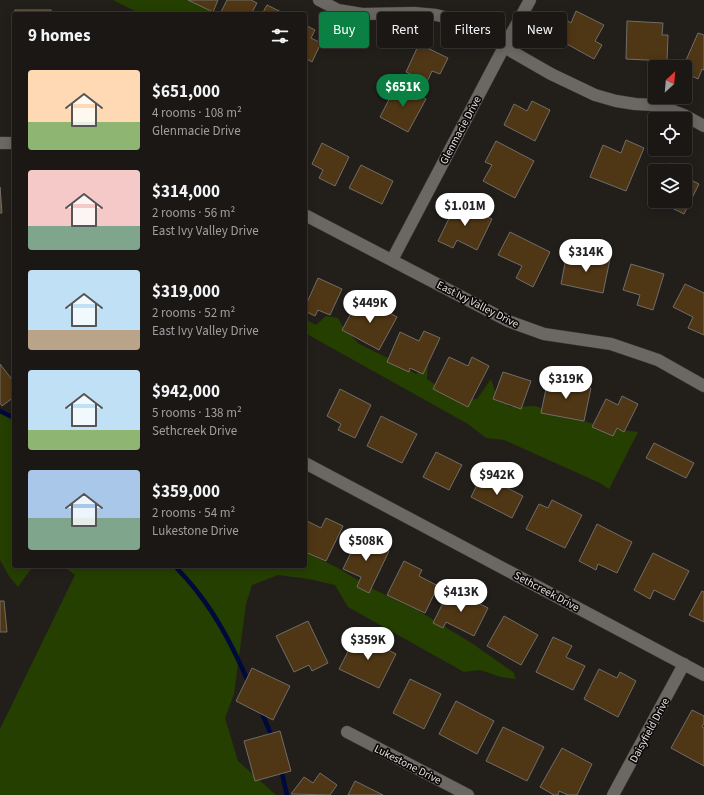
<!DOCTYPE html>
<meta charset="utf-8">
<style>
body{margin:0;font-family:"Source Sans 3",sans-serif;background:#23201d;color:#f1f3f6;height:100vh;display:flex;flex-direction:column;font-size:15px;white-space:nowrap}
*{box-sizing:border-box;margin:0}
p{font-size:13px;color:#9f9fa0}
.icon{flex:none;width:22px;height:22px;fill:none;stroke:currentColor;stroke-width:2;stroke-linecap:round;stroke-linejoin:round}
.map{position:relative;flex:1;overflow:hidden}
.sheet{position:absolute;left:12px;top:12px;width:295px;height:556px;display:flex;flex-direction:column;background:#1a1714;border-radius:4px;box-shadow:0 2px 10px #0003,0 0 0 1px #383634}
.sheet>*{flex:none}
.guide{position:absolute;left:319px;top:12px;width:325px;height:36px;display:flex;gap:8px}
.needle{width:26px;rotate:26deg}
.controls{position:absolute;left:648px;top:60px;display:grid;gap:8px}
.controls a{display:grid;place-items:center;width:44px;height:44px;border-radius:4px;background:#1a1714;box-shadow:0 2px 10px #0003,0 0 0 1px #383634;font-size:20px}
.price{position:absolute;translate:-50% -34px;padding:0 9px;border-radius:14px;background:#fff;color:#222;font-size:13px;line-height:26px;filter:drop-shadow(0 1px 2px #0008)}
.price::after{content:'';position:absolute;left:50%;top:24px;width:12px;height:9px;margin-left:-6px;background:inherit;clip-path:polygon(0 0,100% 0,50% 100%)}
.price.active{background:#0b8043;color:#fff}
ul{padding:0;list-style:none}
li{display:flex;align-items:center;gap:12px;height:100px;padding:0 16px}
li span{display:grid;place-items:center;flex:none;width:112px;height:80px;border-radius:4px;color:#555}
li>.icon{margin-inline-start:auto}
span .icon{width:48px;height:48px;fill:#fffc;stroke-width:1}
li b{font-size:17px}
h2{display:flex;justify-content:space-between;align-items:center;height:48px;padding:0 16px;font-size:17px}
.chip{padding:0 14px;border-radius:4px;background:#1a1714;box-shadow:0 2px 10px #0003,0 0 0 1px #383634;font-size:14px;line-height:36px}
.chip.active{background:#0b8043;color:#fff}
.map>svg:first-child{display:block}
</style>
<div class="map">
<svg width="704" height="795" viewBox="0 0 704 795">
<rect width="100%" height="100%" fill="#221f1b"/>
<g fill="#243f00">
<polygon points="113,0 191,0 218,14 141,14"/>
<polygon points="326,316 338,318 343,327 359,344 392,360 416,374 428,362 427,379 455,398 477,399 491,379 496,395 510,407 535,406 607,428 638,432 609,489 600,483 504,440 486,438 468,424 305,333 305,319 316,325"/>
<polygon points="0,412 14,420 14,566 33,566 18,587 9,576 0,560"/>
<polygon points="305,552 336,567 373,589 419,611 473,644 513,672 516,679 501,677 480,670 464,672 348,607 335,585 309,579 278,575 252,585 246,604 234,694 225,718 238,761 276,795 0,795 0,729 75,575 67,569 60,566 305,566"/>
</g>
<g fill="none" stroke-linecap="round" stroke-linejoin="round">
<g stroke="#00093c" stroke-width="4.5">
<polyline points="0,411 14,418"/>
<path d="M175 566C183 575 192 584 199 594 220 621 236 653 249 684"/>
<polyline points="261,711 273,739"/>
<polyline points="281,769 287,795"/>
</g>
</g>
<g fill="#4f3615" stroke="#716d69">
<polygon points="188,0 218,0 213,12"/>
<polygon points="227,0 251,0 257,3 251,14 220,14"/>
<polygon points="267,5 285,14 262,14"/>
<rect x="15" y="10" width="36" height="4"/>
<polygon points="576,11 604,25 595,41 602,45 594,59 556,38 565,19 571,23"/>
<polygon points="627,21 663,23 662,35 668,35 667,61 626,59"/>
<polygon points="305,25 315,30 311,38 321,43 312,62 305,58"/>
<polygon points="698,33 704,35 704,70 702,69 698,79 685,73 685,67 683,67"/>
<polygon points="419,44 448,58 440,74 432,71 427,82 406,72"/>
<polygon points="397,84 426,99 408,132 380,117"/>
<polygon points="532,101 550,110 535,141 504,125 514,104 527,111"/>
<polygon points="626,140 644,148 626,191 590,177 603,145 621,153"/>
<polygon points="496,141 534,161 515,198 483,181 492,165 485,162"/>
<polygon points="322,143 349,157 335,186 319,178 323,170 312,164"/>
<polygon points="670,163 683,169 682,171 666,171"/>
<polygon points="361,165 393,181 382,204 349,188"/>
<polygon points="685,177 699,184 684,214 658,201 685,201"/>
<polygon points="0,187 2,213 0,213"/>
<polygon points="457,202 492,219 477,250 457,240 453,248 438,241"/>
<polygon points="510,232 550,252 533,287 516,278 522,266 498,255"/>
<polygon points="581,253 610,259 603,293 561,284 566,258 580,261"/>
<polygon points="631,264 664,274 653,310 637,305 640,295 623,290"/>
<polygon points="318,278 342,289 330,315 318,310 315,316 305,311 305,307"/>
<polygon points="685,284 704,293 704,335 688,328 693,317 673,307"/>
<polygon points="360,297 397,317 379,350 342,330"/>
<polygon points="424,331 440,338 423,374 410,368 409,372 387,362 400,332 419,341"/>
<polygon points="449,357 468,366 472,357 489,366 468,407 433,389"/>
<polygon points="0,364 14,382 14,397 2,406 0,403"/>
<polygon points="503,372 531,381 521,409 493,399"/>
<polygon points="548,379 591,388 584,421 541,413"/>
<polygon points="340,389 371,405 355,438 338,430 341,424 327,416"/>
<polygon points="622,396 638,404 624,432 617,428 613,436 592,427 606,399 618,405"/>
<polygon points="381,416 417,434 402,463 367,446"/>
<polygon points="654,443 694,463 686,478 646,458"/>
<polygon points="436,452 462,465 449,490 423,477"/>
<polygon points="482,475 523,496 512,518 471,497"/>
<polygon points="552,500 582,515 565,548 526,529 539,504 548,508"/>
<polygon points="326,518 343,526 326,561 305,552 305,520 321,528"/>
<polygon points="597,524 632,542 617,573 598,564 596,570 579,561"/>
<polygon points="359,536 389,551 369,593 357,587 361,577 343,569"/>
<polygon points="653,553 689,571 674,600 654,590 650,599 634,590"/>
<polygon points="404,561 422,570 419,576 438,586 425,613 387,595"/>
<polygon points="450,589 488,608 474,636 446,622 443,628 433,623"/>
<polygon points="702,591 704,592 704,622 689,615"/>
<polygon points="0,601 4,601 7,632 0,632"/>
<polygon points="504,616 538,635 521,665 487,646"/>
<polygon points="308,621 328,663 312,671 309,665 294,672 276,636"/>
<polygon points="357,634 396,654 379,688 339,669"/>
<polygon points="553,637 572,646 566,657 585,666 573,690 536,672"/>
<polygon points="252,668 290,686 273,720 236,701"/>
<polygon points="599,669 617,678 620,672 636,681 618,717 584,699"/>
<polygon points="410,679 441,694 424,729 393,713"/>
<polygon points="456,701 494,721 477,754 439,734"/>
<polygon points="692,710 704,716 704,723 702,727 704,728 704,766 671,748"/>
<polygon points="503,727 544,747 527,781 486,761"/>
<polygon points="280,731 291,771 255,781 244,741"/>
<polygon points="562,748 592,764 577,795 568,795 559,791 558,795 554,795 540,787"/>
<polygon points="320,773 337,785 330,795 291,794 304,777 313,783"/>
<polygon points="355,781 383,795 348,795"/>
</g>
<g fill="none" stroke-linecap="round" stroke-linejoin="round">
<defs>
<g id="minor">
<polyline points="319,0 338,10 362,14 414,13 436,15 457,20 481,31 504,47 551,74 595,95 616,101 635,104 653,105 671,110 684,115 704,126"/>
<polyline points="0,143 14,143"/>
<polyline points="305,215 508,321 544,334 611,344 658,360 704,386"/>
<polyline points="392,260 504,47 530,0"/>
<polyline points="305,463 704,675"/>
<polyline points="347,732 468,795"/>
<polyline points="613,795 684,664"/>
</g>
</defs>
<use href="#minor" stroke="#3b3936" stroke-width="13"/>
<use href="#minor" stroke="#6b6763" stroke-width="12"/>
</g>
<g text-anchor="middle" stroke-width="3.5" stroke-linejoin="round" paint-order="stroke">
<g font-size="11" fill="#e3e1de" stroke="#0a0908">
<text transform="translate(460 130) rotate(-62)" y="4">Glenmacie Drive</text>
<text transform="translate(478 304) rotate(27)" y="4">East Ivy Valley Drive</text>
<text transform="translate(547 591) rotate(28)" y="4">Sethcreek Drive</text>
<text transform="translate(649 730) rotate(-62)" y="4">Daisyfield Drive</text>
<text transform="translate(408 764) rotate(27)" y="4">Lukestone Drive</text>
</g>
</g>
</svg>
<div class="controls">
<a><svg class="needle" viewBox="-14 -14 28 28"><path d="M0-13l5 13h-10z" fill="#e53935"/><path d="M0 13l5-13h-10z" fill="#9f9fa0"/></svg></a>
<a><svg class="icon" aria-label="locate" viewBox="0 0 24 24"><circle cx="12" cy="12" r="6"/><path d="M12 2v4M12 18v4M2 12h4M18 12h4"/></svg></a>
<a><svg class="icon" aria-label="layers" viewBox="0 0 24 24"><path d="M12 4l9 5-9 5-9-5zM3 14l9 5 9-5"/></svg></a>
</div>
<b class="price active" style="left:403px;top:108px">$651K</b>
<b class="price" style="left:465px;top:227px">$1.01M</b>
<b class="price" style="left:586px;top:273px">$314K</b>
<b class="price" style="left:370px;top:324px">$449K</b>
<b class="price" style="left:566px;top:400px">$319K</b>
<b class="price" style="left:497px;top:496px">$942K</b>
<b class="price" style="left:366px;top:562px">$508K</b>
<b class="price" style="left:461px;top:613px">$413K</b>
<b class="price" style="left:368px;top:661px">$359K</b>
<div class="guide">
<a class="chip active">Buy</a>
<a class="chip">Rent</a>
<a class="chip">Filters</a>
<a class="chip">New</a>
</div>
<section class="sheet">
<h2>9 homes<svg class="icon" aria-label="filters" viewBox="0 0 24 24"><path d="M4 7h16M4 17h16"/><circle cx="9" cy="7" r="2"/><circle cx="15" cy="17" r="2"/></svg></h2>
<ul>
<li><span style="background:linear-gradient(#ffd9b3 65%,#8fb573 0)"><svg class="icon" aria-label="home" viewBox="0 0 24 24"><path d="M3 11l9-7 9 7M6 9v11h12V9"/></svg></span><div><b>$651,000</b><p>4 rooms · 108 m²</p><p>Glenmacie Drive</p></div></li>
<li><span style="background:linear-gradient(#f6c9c9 70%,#7fa58c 0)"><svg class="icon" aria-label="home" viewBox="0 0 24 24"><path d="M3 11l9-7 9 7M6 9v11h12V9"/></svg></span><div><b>$314,000</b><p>2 rooms · 56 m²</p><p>East Ivy Valley Drive</p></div></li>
<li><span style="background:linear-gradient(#bfe0f5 75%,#b9a48a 0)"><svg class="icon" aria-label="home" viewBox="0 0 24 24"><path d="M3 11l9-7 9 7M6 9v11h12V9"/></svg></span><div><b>$319,000</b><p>2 rooms · 52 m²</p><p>East Ivy Valley Drive</p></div></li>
<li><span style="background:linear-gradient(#bfe0f5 75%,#8fb573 0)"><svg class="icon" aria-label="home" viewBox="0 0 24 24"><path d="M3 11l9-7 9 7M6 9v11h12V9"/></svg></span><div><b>$942,000</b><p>5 rooms · 138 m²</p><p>Sethcreek Drive</p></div></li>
<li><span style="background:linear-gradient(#a9c7e8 60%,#7fa58c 0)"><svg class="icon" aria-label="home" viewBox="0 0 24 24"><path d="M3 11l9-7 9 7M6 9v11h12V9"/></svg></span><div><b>$359,000</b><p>2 rooms · 54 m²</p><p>Lukestone Drive</p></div></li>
</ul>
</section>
</div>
